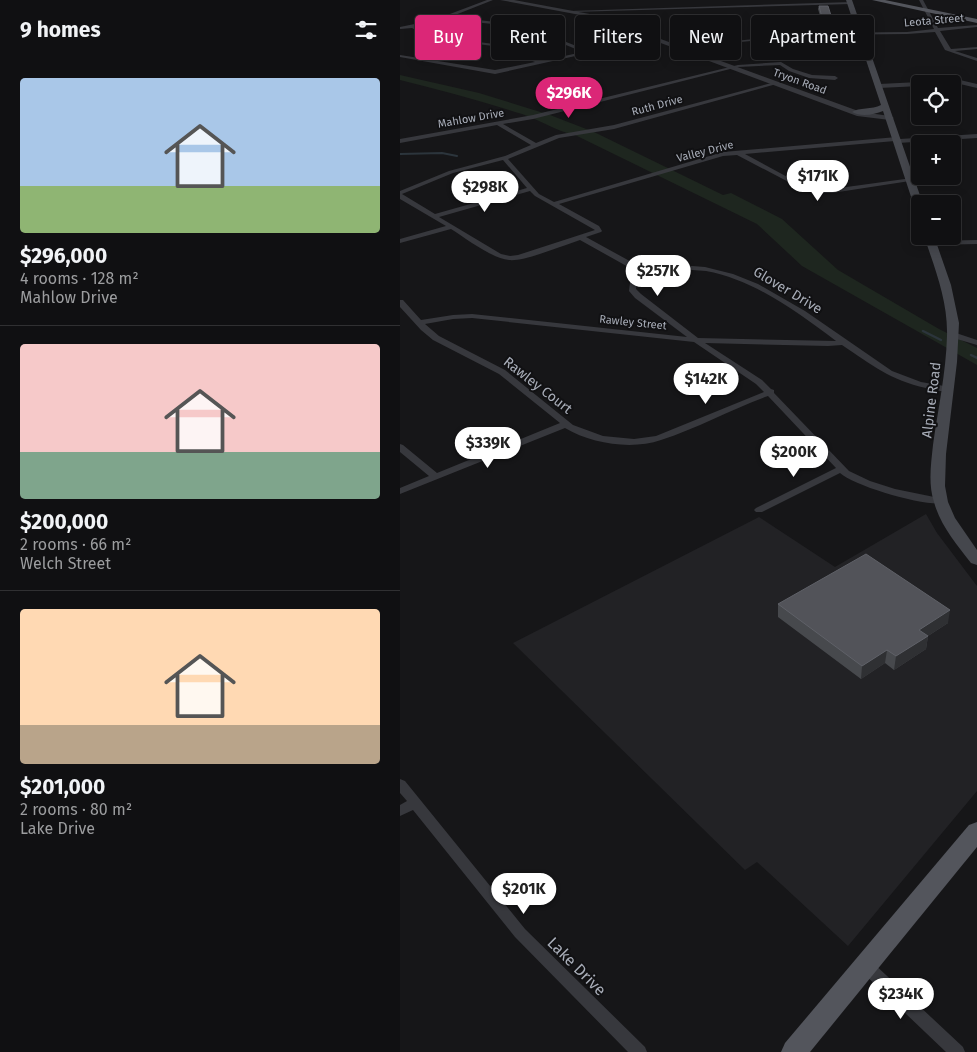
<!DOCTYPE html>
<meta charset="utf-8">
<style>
body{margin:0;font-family:"Fira Sans",sans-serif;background:#1e1e20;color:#f1f3f6;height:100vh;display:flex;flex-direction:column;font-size:19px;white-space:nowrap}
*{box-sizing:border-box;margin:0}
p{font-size:16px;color:#9c9d9f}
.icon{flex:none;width:28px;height:28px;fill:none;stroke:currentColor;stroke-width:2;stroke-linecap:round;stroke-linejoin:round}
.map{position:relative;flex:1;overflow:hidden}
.panel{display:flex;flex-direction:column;background:#101012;width:400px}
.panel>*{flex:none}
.guide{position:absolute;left:15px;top:15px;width:475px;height:45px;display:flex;gap:10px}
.tools{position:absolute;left:511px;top:75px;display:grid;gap:10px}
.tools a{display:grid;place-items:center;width:50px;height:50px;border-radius:5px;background:#101012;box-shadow:0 2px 12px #0003,0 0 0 1px #303032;font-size:25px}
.price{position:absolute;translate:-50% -42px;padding:0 11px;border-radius:18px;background:#fff;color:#222;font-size:16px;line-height:32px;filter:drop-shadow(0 1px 2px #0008)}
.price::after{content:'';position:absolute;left:50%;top:30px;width:15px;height:11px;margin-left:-8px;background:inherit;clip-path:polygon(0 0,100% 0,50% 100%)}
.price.on{background:#db2777;color:#fff}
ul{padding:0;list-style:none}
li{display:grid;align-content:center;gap:10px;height:265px;padding:0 20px}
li+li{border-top:1px solid #303032}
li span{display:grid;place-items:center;height:155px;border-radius:5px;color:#555}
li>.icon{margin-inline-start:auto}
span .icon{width:90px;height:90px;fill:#fffc;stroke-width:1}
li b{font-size:21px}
h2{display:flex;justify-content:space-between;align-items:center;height:60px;padding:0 20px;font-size:21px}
.chip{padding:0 18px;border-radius:5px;background:#101012;box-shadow:0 2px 12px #0003,0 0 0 1px #303032;font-size:18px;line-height:45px}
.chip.on{background:#db2777;color:#fff}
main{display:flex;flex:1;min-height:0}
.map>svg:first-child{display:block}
</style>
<main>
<section class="panel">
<h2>9 homes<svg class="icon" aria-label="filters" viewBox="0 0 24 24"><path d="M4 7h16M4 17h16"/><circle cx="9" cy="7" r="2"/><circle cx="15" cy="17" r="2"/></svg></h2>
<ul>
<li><span style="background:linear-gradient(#a9c7e8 70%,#8fb573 0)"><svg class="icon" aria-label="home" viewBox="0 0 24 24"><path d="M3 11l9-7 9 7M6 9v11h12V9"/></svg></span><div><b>$296,000</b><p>4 rooms · 128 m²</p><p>Mahlow Drive</p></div></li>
<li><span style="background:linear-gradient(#f6c9c9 70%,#7fa58c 0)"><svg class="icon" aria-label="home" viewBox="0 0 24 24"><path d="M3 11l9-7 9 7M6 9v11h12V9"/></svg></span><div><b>$200,000</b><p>2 rooms · 66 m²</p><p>Welch Street</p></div></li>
<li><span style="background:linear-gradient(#ffd9b3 75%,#b9a48a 0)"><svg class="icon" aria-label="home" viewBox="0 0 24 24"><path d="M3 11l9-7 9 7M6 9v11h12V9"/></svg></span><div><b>$201,000</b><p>2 rooms · 80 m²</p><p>Lake Drive</p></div></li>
</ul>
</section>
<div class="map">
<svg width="577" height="1052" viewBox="0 0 577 1052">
<rect width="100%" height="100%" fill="#161618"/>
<polygon fill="#222225" points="526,514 537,533 577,586 577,791 448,946 357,862 345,870 113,643 359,517 435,567"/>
<path fill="#1e261f" d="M0 75 79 93 150 115 194 132 323 195 331 193 382 219 438 270 539 329 577 348V365L402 266 357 224 175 135C156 131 140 120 122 114 81 101 41 90 0 80Z"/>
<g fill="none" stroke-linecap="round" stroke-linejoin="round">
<polyline stroke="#2c353c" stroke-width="2" points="0,154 42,153 57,156"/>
<g stroke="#2c353c" stroke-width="2.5">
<polyline points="523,331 541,340"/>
<polyline points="571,355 577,358"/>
</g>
<g fill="#37383d" fill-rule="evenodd">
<path d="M87 0H93L50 17 123 25 189 51 254 37 256 38 95 74 0 57V55L95 70 135 62 93 46 31 38 12 28 0 29V27L34 20ZM44 19 122 27 183 52 141 61 94 44 32 36 17 27Z"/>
<polygon points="519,0 523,0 538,28 577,25 577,27 540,31 551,49 577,47 577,49 555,51 577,58 577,61 545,50 535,32 507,34 413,35 278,48 276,47 413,33 507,32 534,29"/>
<polygon points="452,2 450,4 172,12 170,11"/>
<path d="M381 62 393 69 412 75 435 76 438 78 435 80 409 78 389 71 380 65 338 67 133 119 103 124 136 143 156 135 214 125 375 82 380 83 214 129 159 138 108 159 139 194 154 202 323 152 497 137 500 139 577 134V138L498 143 495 141 345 154 404 186 415 189H432L512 178V180L510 181 432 193H415L400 188 337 155 323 156 159 204 199 226 202 231 201 232 186 237 246 270 279 265 305 267 333 274 358 284 405 311 492 371 521 382 550 387V391C542 392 534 390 526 388 490 380 472 365 442 345L428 346 305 343 362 380 371 389 374 390V393L449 471 470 481 495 489 544 499 546 501 544 503C525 507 454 486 440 473L362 512H356L354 510 356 508 436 468 368 396C332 409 298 428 261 440 232 450 192 444 165 428L0 494V488L29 476 0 452V444L3 445 37 473 160 423 99 374 33 340 21 330 0 307V300H3L21 320 53 315 72 314 287 337 235 298 229 291 230 282 239 273 180 240C164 245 124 262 109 260 91 258 67 239 51 229L0 243V239L46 226 0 199V191L49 171 105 156 131 145 97 125 0 143V139L133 115 338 65ZM103 160 127 188 35 214 2 194 53 173ZM130 191 135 196 195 230 118 255 110 256 101 254 39 217ZM279 269C288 270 297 270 306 271 355 280 397 312 436 341L298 338 241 294 236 289C238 270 265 271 279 269ZM72 318 294 342 356 384 364 392 256 436 234 439 203 436 173 425 105 370 39 336 25 324 53 319Z"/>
<polygon points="560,80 577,84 577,88 560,84 520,84 520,86 479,88 476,86 479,84"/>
<polygon points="577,240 577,244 531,245 528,243 531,241"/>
<polygon points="550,333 556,333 577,340 577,345 550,337"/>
<polygon points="0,779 5,781 125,929 245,1047 247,1052 228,1052 115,937 13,810 0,816 0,805 7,801 0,793"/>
<polygon points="466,959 471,961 563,1047 565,1052 546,1052 461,971 459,966 461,961"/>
</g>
<polygon fill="#37383d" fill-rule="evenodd" points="100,0 114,0 195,15 461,112 490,116 494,118 490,120 457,116 191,17"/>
<g fill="#45474d" fill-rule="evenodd">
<path d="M446 0H452L523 204H520V212L515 209 483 111C474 115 460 117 452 112 459 107 472 110 481 105Z"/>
<path d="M524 236H534L551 285 559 323 557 362 546 454 545 486 548 502 555 518 577 550V565L571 563C557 545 540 525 534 502 528 484 531 464 533 445 538 409 546 373 547 336 548 301 535 269 524 236Z"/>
</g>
<g fill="#53555c" fill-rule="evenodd">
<polygon points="472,0 485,0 577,19 577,23"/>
<polygon points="577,822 577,847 410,1052 381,1052 385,1043 569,825"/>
</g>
</g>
<g fill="#47494d">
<polygon points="419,6 434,25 434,29 424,29 418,9"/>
<polygon points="378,604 548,623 528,636 526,649 494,670 485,663 461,679 378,617"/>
</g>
<g fill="#2f3033">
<polygon points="550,610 548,623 517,643 519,630"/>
<polygon points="528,636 526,649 494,670 496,656"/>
<polygon points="487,650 485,663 461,679 462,666"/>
</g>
<g fill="#525359" stroke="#5f6168">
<polygon points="419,6 428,6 434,25 424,25"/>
<polygon points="466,554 550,610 519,630 528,636 496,656 487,650 462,666 378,604"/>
</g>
<g text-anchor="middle" stroke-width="4" stroke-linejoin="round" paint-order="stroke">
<g font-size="11" fill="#a8adb8" stroke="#111113">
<text transform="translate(534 20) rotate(-5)" y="4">Leota Street</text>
<text transform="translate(400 81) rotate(20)" y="4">Tryon Road</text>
<text transform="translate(257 105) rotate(-15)" y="4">Ruth Drive</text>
<text transform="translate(71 118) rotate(-10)" y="4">Mahlow Drive</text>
<text transform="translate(305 151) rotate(-14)" y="4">Valley Drive</text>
<text transform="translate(233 322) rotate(6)" y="4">Rawley Street</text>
</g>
<g font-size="14" fill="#a8adb8" stroke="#111113">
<text transform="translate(388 290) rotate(31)" y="5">Glover Drive</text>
<text transform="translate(138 385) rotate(38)" y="5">Rawley Court</text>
<text transform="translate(531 400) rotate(-83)" y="5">Alpine Road</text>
</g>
<g font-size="16" fill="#a8adb8" stroke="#111113">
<text transform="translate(177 966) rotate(45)" y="6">Lake Drive</text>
</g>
</g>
</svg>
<div class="tools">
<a><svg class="icon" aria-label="locate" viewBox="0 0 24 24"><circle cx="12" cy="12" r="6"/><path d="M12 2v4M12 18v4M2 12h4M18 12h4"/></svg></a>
<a>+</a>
<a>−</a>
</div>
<b class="price on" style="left:169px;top:119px">$296K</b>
<b class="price" style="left:418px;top:202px">$171K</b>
<b class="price" style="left:85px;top:213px">$298K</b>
<b class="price" style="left:258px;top:297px">$257K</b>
<b class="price" style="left:306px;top:405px">$142K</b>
<b class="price" style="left:88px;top:469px">$339K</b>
<b class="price" style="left:394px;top:478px">$200K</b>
<b class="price" style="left:124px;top:915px">$201K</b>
<b class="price" style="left:501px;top:1020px">$234K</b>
<div class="guide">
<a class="chip on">Buy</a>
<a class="chip">Rent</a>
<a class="chip">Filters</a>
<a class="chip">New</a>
<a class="chip">Apartment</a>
</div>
</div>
</main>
